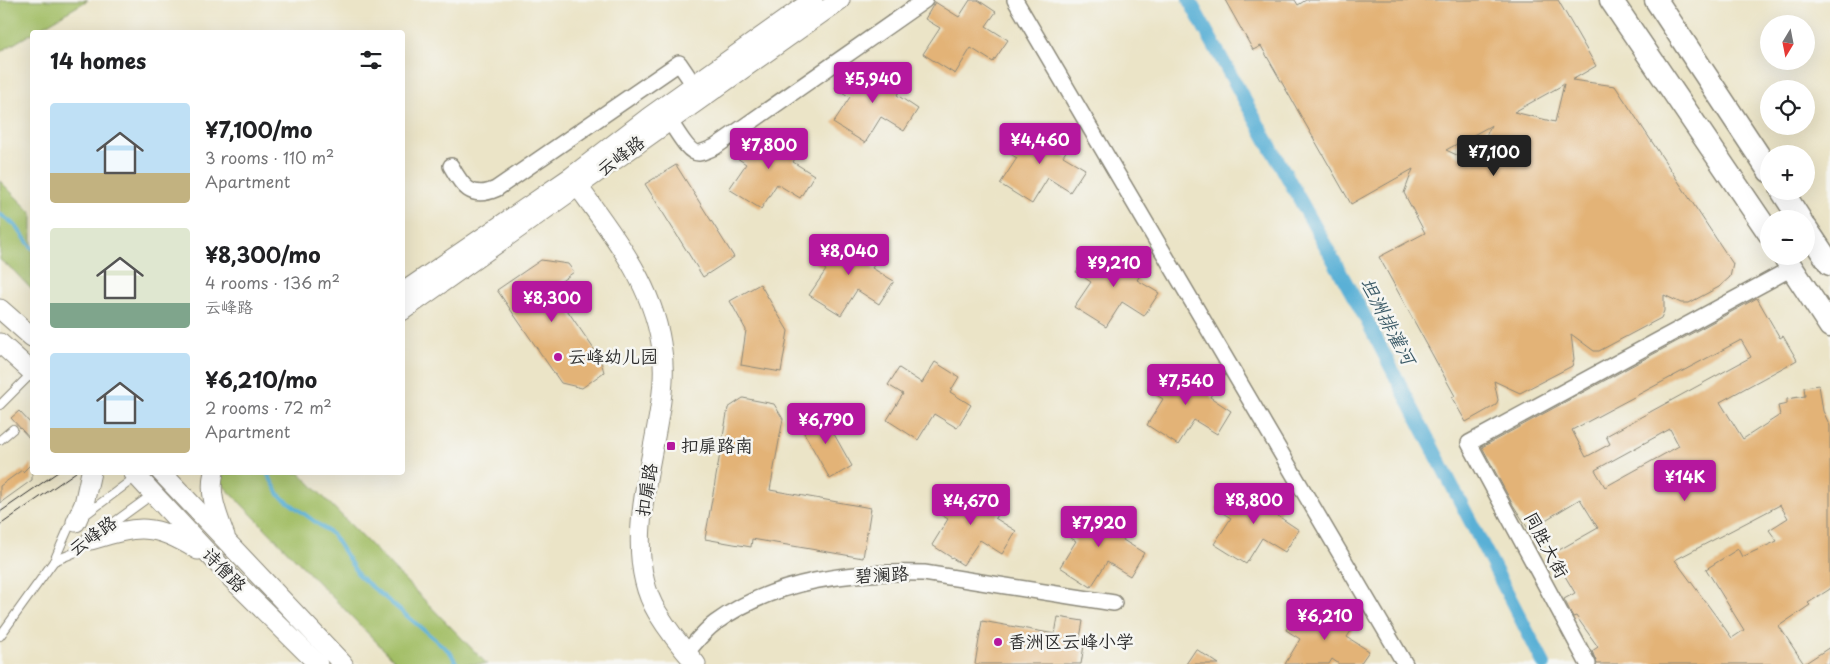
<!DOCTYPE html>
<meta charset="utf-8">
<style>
body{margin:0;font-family:"Playpen Sans","LXGW WenKai TC",sans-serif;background:#f2f2f2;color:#202124;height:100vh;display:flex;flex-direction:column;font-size:19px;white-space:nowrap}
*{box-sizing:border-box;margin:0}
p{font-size:16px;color:#757577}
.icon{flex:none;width:28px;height:28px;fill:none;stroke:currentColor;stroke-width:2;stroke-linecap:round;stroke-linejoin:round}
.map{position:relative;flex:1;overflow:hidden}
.panel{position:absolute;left:30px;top:30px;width:375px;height:445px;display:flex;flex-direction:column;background:#fff;border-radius:5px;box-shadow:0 5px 20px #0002}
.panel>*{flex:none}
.needle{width:32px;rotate:190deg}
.fabs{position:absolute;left:1760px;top:15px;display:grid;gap:10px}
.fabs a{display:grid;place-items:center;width:55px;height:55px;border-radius:50%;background:#fff;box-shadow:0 5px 20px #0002;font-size:25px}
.price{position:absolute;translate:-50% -42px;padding:0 11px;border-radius:5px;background:#b5179e;color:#fff;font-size:16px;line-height:32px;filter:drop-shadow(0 1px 2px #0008)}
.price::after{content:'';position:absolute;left:50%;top:30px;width:15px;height:11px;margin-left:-8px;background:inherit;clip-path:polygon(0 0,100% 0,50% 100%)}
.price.current{background:#222;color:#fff}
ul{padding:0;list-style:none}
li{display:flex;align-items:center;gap:15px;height:125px;padding:0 20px}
li span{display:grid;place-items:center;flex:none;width:140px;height:100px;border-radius:5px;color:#555}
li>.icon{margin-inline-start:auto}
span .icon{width:60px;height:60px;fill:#fffc;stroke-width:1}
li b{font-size:21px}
h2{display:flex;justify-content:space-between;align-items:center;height:60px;padding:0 20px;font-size:21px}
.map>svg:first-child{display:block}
</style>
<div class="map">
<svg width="1830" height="664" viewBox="0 0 1830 664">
<rect width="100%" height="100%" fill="#f6f6f2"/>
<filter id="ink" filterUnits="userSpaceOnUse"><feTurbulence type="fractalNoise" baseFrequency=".02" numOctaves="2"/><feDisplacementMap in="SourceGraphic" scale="10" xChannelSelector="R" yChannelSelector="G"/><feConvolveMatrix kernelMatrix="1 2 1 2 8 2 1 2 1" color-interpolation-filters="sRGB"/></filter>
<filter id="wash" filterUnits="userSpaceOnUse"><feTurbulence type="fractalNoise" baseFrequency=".0096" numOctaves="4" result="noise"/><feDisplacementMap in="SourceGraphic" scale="20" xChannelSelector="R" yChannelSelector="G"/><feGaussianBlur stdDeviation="1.12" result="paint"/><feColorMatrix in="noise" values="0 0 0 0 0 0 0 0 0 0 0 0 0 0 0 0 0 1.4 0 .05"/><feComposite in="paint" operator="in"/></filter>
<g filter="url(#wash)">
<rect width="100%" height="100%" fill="#ebe4c7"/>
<g fill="#a2be65" stroke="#667448">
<polygon points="0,0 88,0 0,52"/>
<polygon points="0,181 32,213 32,290 13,270 0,260"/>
<polygon points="211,473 300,473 487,664 398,664"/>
</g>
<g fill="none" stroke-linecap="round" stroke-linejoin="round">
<g stroke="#5ab0d6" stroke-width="4">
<polyline points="0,214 15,225 32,248"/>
<polyline points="267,473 280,496 333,535 359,576 450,652 457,664"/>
</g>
<polyline stroke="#5ab0d6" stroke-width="14" points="1189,0 1365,317 1544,664"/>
</g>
<g id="blocks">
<g fill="#e3b377" fill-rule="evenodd">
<polygon points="970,0 978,0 996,12 986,26 1008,40 993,62 971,48 955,74 923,54 940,28 925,19 935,2 959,17"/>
<path d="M1225 0H1295L1298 5 1306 0H1558L1596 66 1572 80 1615 86 1733 264 1730 277 1719 287 1689 303H1681L1664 295V311L1661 318 1599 351H1594L1571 334 1574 359 1572 366 1520 393 1494 381 1498 400 1496 405 1466 422 1452 398 1455 396 1379 257 1425 233 1404 193 1413 169 1351 204 1261 46 1253 50ZM1564 84 1555 122 1514 112 1561 86ZM1491 125 1474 163 1446 150 1490 126Z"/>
<polygon points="882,65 906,80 897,95 918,109 904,131 881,117 865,143 833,123 850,97 835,88 846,71 869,86"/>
<polygon points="1049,126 1073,141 1063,156 1085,169 1070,192 1048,178 1032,204 1000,184 1017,158 1002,149 1012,132 1036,147"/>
<polygon points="778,132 802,147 793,162 814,175 800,198 777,184 761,209 729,189 746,164 731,154 738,142 743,139 765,152"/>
<polygon points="676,165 734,257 703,277 645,184"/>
<polygon points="858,238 882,253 872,268 894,281 879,304 857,290 841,315 809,295 826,270 811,260 821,243 845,258"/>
<polygon points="1123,250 1147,265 1137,280 1159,293 1144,316 1122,302 1106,327 1074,307 1091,282 1076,272 1086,256 1110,270"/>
<polygon points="541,260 568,264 574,272 552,288 600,358 604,372 582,388 561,383 497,290"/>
<polygon points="760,284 788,331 781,372 741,365 746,330 730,301"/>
<path d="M1757 298 1780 338 1783 336 1797 360 1720 402 1743 439 1780 415 1778 406 1787 404V399L1805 396 1804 387 1819 385 1823 411 1830 426V589L1808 603 1810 605 1779 626 1804 664 1830 647V664H1597L1592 651 1598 647 1576 616 1573 617 1564 599 1575 593 1552 554 1598 528 1580 499 1529 530 1513 505 1482 447ZM1741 340 1751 357 1606 436 1610 444 1586 457 1572 430ZM1670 429 1679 446 1605 487 1595 470ZM1780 505 1788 518 1769 530 1777 541 1742 557 1738 549 1706 569 1744 630 1732 638 1675 560Z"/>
<polygon points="935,362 959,377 950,392 971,405 957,428 934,414 918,440 887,420 903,394 888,385 899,368 922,383"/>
<polygon points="1195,367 1219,383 1210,397 1231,411 1217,434 1194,420 1178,445 1147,425 1163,399 1148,390 1159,373 1182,388"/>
<polygon points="743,398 774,404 783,419 770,490 871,508 863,558 752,539 751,547 705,539 728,408"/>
<polygon points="19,411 32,425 32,441 11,418"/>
<polygon points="821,411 852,466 830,479 799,424"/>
<polygon points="32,463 32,480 0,503 0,486 22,470 23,472"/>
<polygon points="1263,486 1287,501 1278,516 1299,530 1285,552 1262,538 1246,564 1214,544 1231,518 1216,509 1226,492 1250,507"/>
<polygon points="981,488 1004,503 995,518 1016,531 1002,554 980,540 963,565 932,545 948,519 933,510 944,493 967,508"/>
<polygon points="1108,510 1132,525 1123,540 1144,553 1130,576 1107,562 1091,587 1060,567 1076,541 1061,532 1072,515 1095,530"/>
<polygon points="1333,607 1357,622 1347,637 1369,651 1360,664 1339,664 1332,659 1329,664 1285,664 1300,639 1286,630 1296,613 1320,628"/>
<polygon points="1058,617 1083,621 1080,638 1085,639 1081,664 975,664 982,621 1055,634"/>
<polygon points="1196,649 1219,664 1186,664"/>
</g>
</g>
</g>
<g filter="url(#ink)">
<use href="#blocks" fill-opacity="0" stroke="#8b8879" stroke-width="1"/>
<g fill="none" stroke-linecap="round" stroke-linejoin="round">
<defs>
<g id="service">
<polyline points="0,405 32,373"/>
<polyline points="0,440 13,429"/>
<polyline points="85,515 137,476"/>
<polyline points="102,531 153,494"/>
<polyline points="54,561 76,552 91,540"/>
<polyline points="0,636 54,561 69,527 76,522"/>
</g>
<g id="minor">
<polyline points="1015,0 1405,664"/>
<path d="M669 120C675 128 688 154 699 153 704 152 710 149 715 147L925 0"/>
<path d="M451 166C462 186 471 200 496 189L679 63 694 85"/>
<path d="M686 653C695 643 704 631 715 623 775 579 852 571 924 573L1114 603"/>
<polyline points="1588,664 1469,443 1792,268"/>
</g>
<g id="tertiary">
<path d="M572 178C608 229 651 279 661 343 666 371 662 398 657 426 647 483 625 559 657 612 668 630 682 648 696 664"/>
<polyline points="402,293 571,177 649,117 813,0"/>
<polyline points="0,309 32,337"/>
<path d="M402 311C549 208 693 103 840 0"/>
<polyline points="0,343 32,372"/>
<polyline points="133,472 232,579 318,664"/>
<polyline points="161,472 343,664"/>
<path d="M214 472C208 495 218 516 225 536"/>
<polyline points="76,522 84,504 91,472"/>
<path d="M91 540C140 525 153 523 198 550"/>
</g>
<g id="secondary">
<polyline points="1611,0 1769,233"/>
<polyline points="1656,0 1769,171"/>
<polyline points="1782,191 1800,219"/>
<polyline points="1806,228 1830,264"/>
<polyline points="1784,256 1830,326"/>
</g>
</defs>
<use href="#service" stroke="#8b8879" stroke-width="10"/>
<use href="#minor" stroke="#8b8879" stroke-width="18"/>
<use href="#tertiary" stroke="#8b8879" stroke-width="21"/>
<use href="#secondary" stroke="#8b8879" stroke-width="25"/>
<use href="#service" stroke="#fff" stroke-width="8"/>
<use href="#minor" stroke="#fff" stroke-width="15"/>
<use href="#tertiary" stroke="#fff" stroke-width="19"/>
<use href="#secondary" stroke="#fff" stroke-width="22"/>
<g stroke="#2b2b2b" stroke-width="1">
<polyline points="0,512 58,472"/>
<polyline points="0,525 76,472"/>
</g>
</g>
</g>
<g fill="#b5179e" stroke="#f6f6f2" stroke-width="2">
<circle cx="558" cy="357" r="5"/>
<rect x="666" y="441" width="10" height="10" rx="2.5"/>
<circle cx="998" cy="642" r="5"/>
</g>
<g text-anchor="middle" stroke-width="5" stroke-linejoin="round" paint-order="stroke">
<g font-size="18" fill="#2b2b2b" stroke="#f6f6f2">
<text transform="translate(621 156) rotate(-37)" y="6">云峰路</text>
<text transform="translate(647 490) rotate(-81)" y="6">扣扉路</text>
<text transform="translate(93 536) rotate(-36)" y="6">云峰路</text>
<text transform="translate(1546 545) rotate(62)" y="6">同胜大街</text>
<text transform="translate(224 570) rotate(46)" y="6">诗僧路</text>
<text transform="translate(882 575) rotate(-3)" y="6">碧澜路</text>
</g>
<g font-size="18" fill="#2b2b2b" stroke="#f6f6f2" text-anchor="start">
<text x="568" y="363">云峰幼儿园</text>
<text x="681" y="452">扣扉路南</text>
<text x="1008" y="648">香洲区云峰小学</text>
</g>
<g font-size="19" font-style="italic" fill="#3b5a67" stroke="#f6f6f2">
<text transform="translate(1388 321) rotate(62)" y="7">坦洲排灌河</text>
</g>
</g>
</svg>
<div class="fabs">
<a><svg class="needle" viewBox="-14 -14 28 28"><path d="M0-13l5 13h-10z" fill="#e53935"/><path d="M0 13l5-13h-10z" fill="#757577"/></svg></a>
<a><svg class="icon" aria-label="locate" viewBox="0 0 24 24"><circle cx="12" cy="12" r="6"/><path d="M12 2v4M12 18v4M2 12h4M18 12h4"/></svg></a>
<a>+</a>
<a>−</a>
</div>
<b class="price" style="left:873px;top:104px">¥5,940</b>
<b class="price" style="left:1040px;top:165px">¥4,460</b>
<b class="price" style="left:769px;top:170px">¥7,800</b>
<b class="price current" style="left:1494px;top:177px">¥7,100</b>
<b class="price" style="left:849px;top:276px">¥8,040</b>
<b class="price" style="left:1114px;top:288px">¥9,210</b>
<b class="price" style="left:552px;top:323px">¥8,300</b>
<b class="price" style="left:1186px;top:406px">¥7,540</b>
<b class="price" style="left:826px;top:445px">¥6,790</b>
<b class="price" style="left:1685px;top:502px">¥14K</b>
<b class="price" style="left:1254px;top:525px">¥8,800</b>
<b class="price" style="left:971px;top:526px">¥4,670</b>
<b class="price" style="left:1099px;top:548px">¥7,920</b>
<b class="price" style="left:1325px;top:641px">¥6,210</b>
<section class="panel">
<h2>14 homes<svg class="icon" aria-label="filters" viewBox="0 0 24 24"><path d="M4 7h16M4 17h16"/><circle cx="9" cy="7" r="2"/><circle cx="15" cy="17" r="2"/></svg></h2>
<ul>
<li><span style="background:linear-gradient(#bfe0f5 70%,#c2b280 0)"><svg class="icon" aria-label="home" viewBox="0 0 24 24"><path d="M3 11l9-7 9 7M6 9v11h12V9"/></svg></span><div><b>¥7,100/mo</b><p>3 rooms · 110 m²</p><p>Apartment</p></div></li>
<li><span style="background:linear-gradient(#dfe7d0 75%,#7fa58c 0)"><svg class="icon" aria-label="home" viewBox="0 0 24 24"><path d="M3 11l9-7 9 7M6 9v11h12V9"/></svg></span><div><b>¥8,300/mo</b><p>4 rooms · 136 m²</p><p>云峰路</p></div></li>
<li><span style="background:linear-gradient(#bfe0f5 75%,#c2b280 0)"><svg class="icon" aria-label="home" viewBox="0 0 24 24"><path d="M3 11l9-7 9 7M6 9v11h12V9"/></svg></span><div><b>¥6,210/mo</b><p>2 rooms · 72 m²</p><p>Apartment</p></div></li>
</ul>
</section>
</div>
